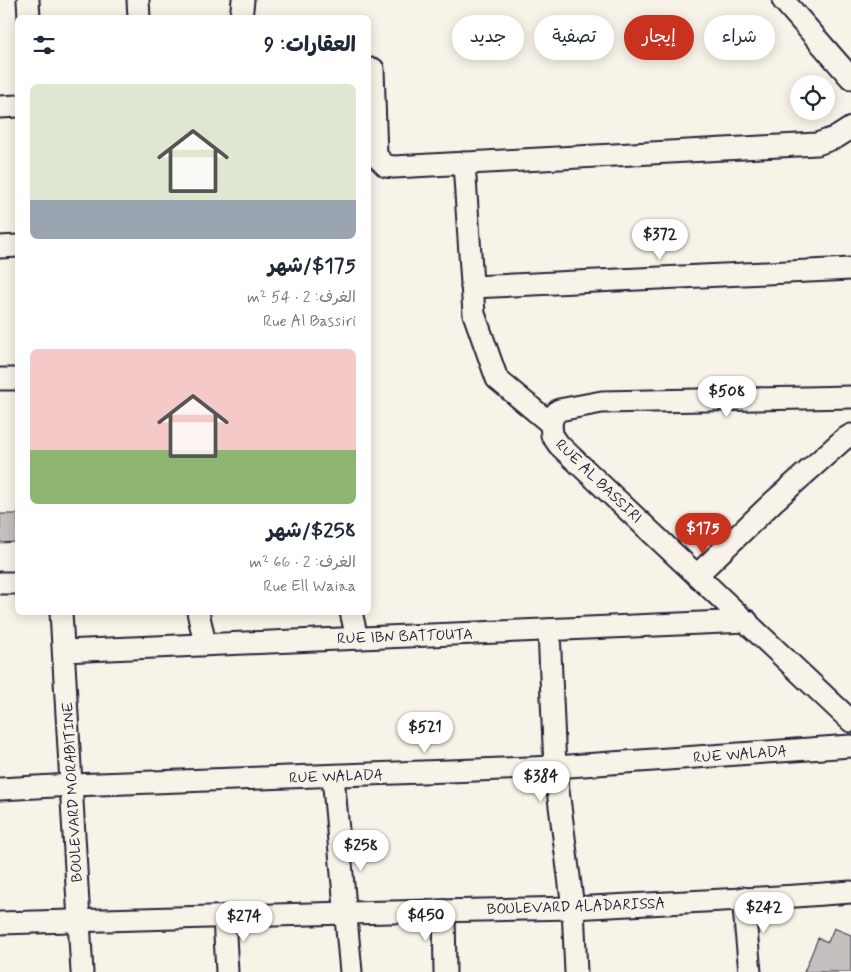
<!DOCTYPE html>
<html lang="ar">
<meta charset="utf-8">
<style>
body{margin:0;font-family:Mynerve,"Playpen Sans Arabic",sans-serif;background:#f2f2f3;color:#1f2937;direction:rtl;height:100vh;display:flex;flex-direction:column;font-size:19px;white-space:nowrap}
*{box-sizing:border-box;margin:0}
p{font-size:16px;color:#747a83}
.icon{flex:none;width:28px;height:28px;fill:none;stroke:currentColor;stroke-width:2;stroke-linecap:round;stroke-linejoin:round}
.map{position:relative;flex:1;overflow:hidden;direction:ltr}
.panel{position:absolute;left:15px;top:15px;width:356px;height:600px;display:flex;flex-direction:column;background:#fff;border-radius:8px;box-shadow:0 2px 12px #0003;direction:rtl}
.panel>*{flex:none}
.banner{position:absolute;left:386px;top:15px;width:389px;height:45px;direction:rtl;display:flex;gap:10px}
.tools{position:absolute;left:790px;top:75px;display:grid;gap:10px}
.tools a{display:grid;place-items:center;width:45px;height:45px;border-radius:50%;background:#fff;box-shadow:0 2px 12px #0003;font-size:25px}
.price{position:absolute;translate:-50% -42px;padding:0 11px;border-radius:18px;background:#fff;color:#222;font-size:16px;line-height:32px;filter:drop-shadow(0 1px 2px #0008)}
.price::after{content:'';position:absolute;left:50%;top:30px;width:15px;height:11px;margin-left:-8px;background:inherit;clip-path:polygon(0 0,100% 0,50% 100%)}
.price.current{background:#c8321e;color:#fff}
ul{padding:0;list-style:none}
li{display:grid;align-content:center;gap:10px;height:265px;padding:0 15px}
li span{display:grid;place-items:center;height:155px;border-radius:8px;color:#555}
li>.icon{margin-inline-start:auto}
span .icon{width:90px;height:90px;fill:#fffc;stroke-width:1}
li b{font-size:21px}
h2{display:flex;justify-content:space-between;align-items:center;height:60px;padding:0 15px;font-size:21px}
.tag{padding:0 18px;border-radius:22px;background:#fff;box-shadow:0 2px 12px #0003;font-size:18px;line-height:45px}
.tag.current{background:#c8321e;color:#fff}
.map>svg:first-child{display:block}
</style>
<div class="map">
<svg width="851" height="972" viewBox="0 0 851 972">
<rect width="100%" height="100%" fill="#f7f3e8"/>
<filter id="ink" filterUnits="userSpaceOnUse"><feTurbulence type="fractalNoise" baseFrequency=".02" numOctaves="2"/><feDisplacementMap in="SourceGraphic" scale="10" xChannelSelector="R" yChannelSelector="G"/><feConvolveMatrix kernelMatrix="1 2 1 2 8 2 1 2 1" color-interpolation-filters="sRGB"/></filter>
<g filter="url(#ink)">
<g fill="#c2bfbd" stroke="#22223b">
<polygon points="0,514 18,514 18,542 0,543"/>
<polygon points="834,928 851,935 851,972 804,972 818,938 828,942"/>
</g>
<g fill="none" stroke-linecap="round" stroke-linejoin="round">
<defs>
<g id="minor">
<polyline points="28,0 29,18"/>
<polyline points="138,0 139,18"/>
<polyline points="783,0 851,78"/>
<polyline points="241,18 243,0"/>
<polyline points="373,69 376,156 386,166 394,167 817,144 837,137 851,128"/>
<polyline points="0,107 18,106"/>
<polyline points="464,163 474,314 497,379 551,424"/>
<polyline points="0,247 18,246"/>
<polyline points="472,287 851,269"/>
<polyline points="0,379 18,379"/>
<polyline points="851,397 602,402 559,410 553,416 551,424 552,435 559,445 851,721"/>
<polyline points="697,575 773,502 844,439 851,435"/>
<polyline points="0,583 18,583"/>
<polyline points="61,612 82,972"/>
<polyline points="198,612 205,644"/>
<polyline points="351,612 357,638"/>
<polyline points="549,630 555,767 573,908 576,972"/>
<polyline points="64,651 747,621"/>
<polyline points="333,776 351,972"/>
<polyline points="0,789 72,785 555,767 851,746"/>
<polyline points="743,898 750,972"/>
<polyline points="444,911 445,972"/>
<polyline points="224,917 227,972"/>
<polyline points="0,923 347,913 573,908 796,896 851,892"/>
</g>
</defs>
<use href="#minor" stroke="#22223b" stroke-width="25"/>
<use href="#minor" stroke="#f7f3e8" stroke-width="21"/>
</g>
</g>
<g text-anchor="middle" stroke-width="5" stroke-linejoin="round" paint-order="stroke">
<g font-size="15" fill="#22223b" stroke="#f7f3e8">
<text transform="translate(599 481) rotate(44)" y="5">RUE AL BASSIRI</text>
<text transform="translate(405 636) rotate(-2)" y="5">RUE IBN BATTOUTA</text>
<text transform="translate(740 754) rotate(-4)" y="5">RUE WALADA</text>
<text transform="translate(336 776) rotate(-2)" y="5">RUE WALADA</text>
<text transform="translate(72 792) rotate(-93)" y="5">BOULEVARD MORABITINE</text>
<text transform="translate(576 906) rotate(-2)" y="5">BOULEVARD ALADARISSA</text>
</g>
</g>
</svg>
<div class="tools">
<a><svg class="icon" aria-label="locate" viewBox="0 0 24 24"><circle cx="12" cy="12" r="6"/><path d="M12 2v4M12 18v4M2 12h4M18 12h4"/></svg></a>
</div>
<b class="price" style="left:660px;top:261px">$372</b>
<b class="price" style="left:727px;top:418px">$508</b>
<b class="price current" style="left:703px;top:555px">$175</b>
<b class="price" style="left:425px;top:754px">$521</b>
<b class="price" style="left:541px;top:803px">$384</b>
<b class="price" style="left:361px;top:872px">$258</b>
<b class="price" style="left:764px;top:934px">$242</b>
<b class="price" style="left:426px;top:942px">$450</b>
<b class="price" style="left:244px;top:943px">$274</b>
<div class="banner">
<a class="tag">شراء</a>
<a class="tag current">إيجار</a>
<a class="tag">تصفية</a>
<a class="tag">جديد</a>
</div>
<section class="panel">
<h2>العقارات: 9<svg class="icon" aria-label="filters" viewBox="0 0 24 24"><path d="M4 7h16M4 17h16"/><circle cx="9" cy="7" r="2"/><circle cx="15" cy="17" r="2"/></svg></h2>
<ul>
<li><span style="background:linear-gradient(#dfe7d0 75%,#9aa5b1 0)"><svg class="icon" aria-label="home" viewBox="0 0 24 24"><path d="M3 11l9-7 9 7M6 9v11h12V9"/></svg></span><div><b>$175/شهر</b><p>الغرف: 2 · 54 m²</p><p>Rue Al Bassiri</p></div></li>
<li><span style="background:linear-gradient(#f6c9c9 65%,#8fb573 0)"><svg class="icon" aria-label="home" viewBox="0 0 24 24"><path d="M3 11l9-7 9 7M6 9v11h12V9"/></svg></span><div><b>$258/شهر</b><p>الغرف: 2 · 66 m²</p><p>Rue Ell Waiaa</p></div></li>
</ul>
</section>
</div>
